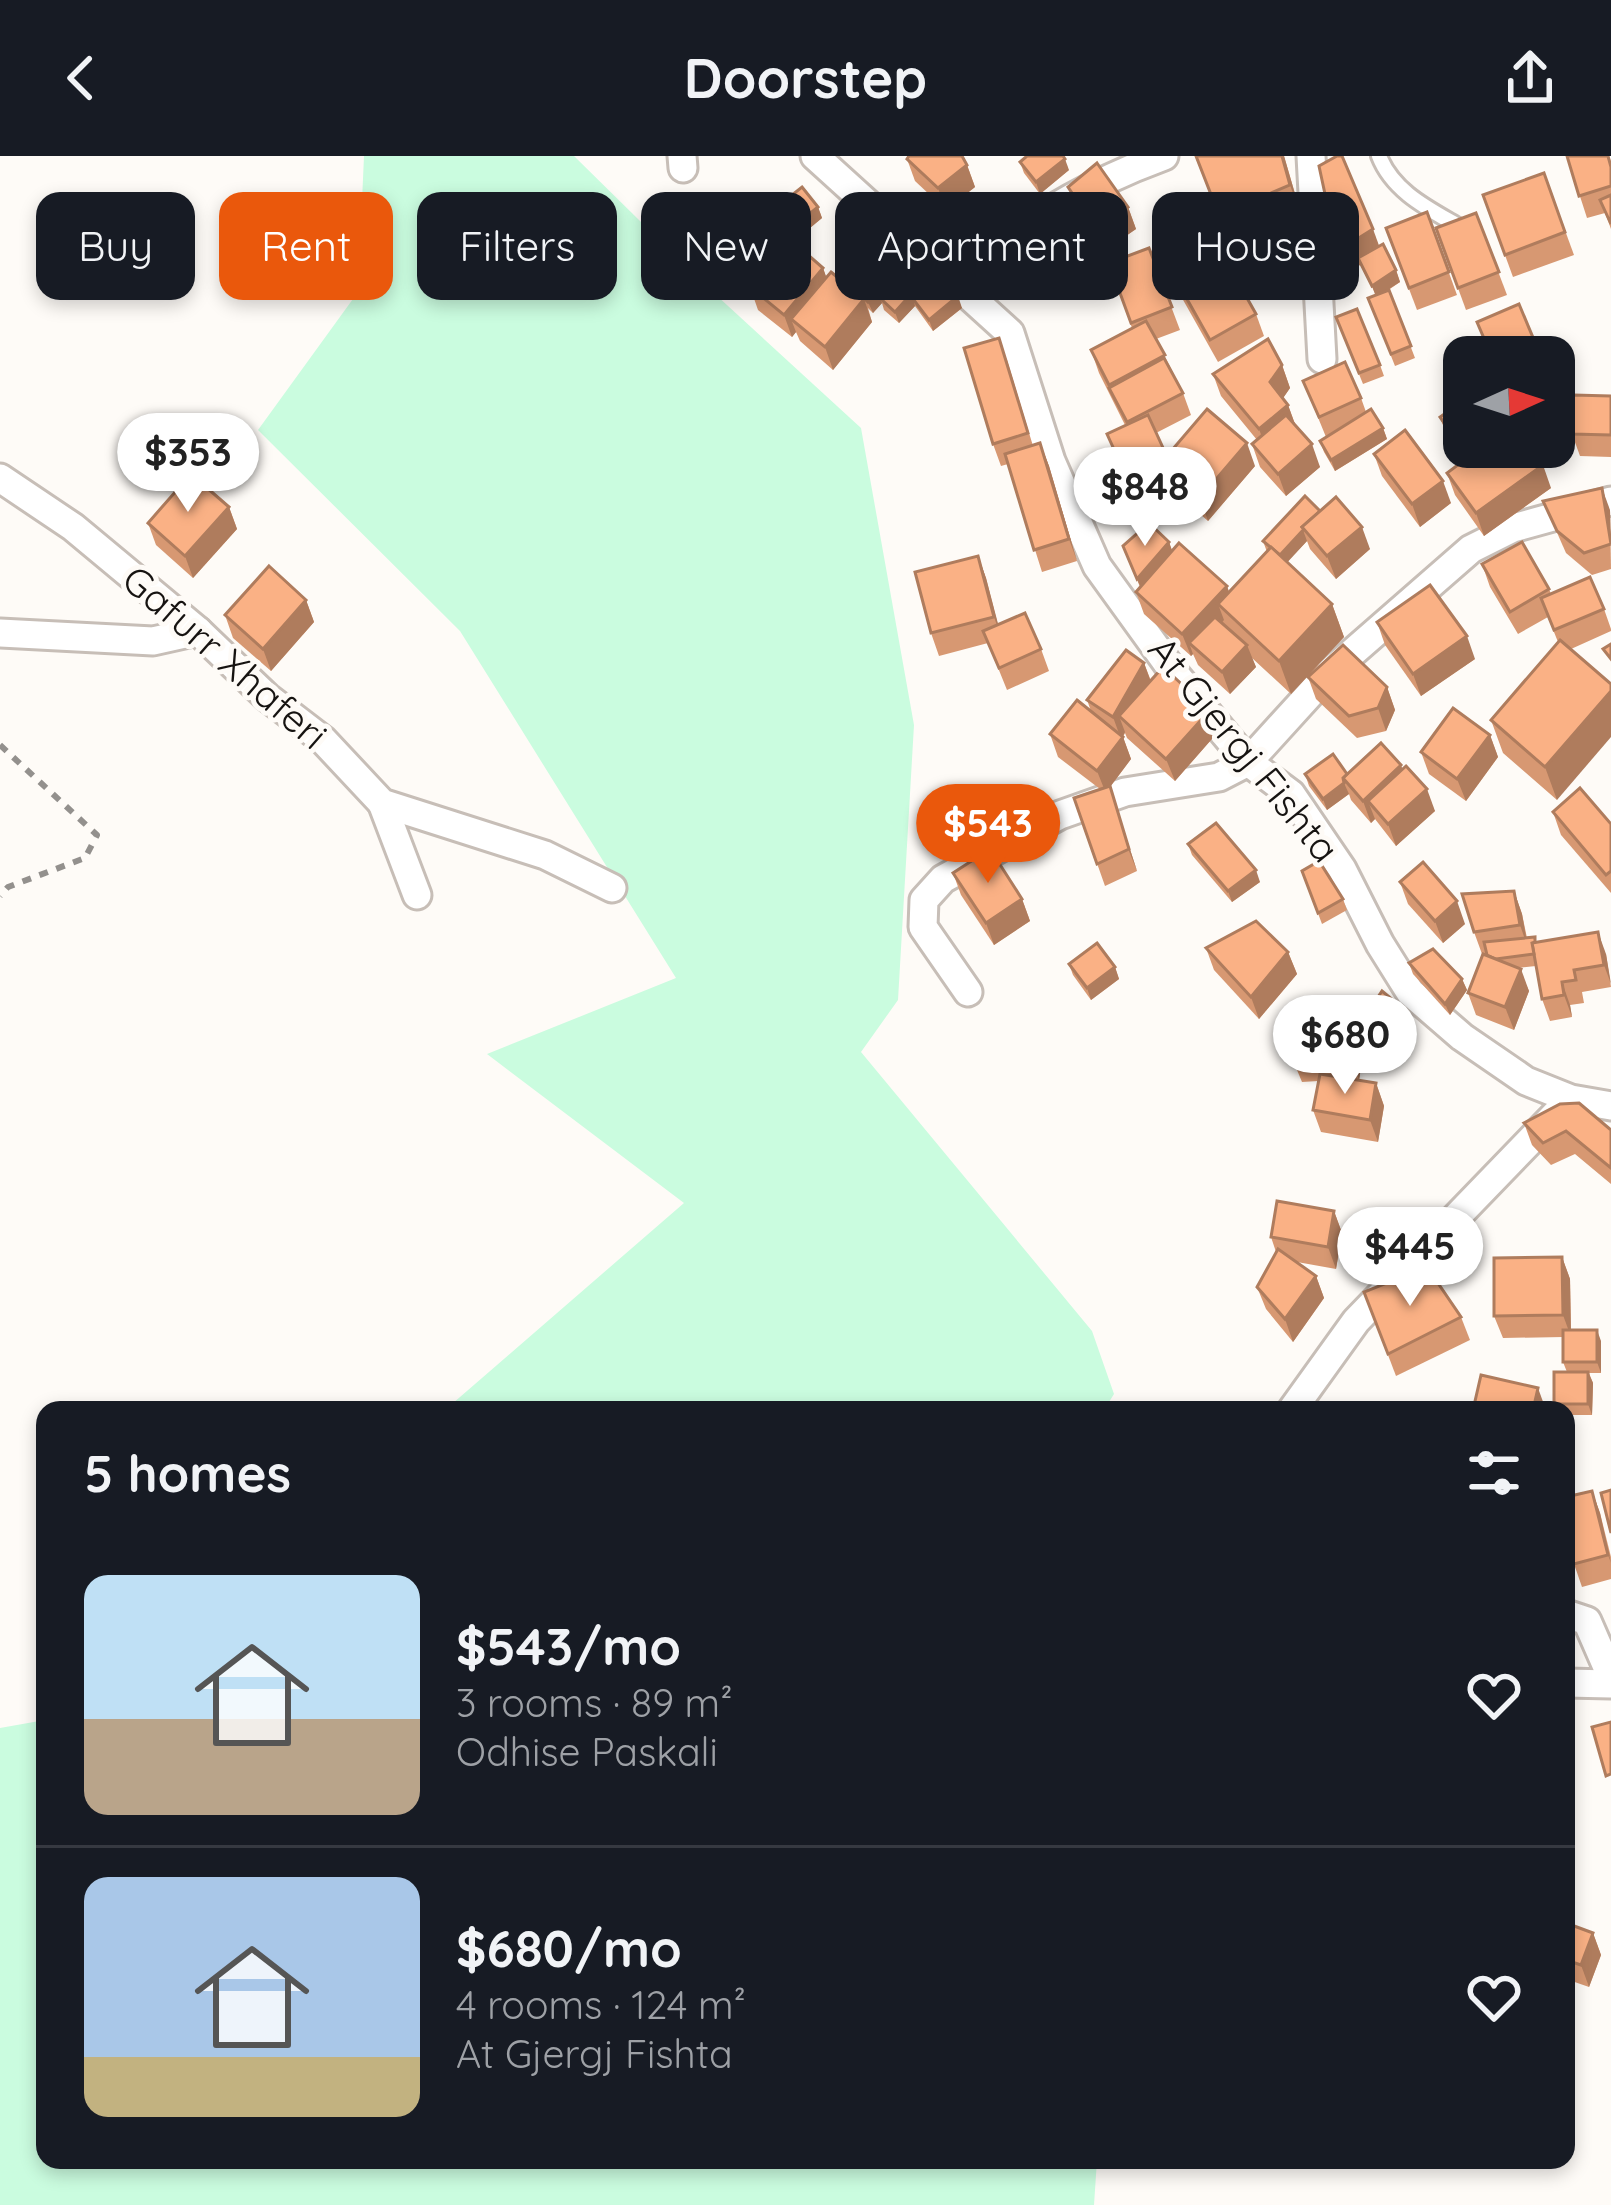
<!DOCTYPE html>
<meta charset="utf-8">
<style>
body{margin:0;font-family:Quicksand,sans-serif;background:#242831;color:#f1f3f6;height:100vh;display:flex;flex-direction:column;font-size:45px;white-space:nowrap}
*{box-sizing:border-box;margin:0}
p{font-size:39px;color:#9ea1a6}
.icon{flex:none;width:66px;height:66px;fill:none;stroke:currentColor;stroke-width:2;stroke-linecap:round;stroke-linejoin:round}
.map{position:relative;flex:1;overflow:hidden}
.panel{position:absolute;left:36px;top:1245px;width:1539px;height:768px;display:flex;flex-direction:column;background:#171b24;border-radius:24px;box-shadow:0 6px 18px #0003}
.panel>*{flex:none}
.guide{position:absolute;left:36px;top:36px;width:1539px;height:108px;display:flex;gap:24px}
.needle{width:78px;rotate:87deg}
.buttons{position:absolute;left:1443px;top:180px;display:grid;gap:24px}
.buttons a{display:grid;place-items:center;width:132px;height:132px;border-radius:24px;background:#171b24;box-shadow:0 6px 18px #0003;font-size:60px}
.price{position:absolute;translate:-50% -102px;padding:0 27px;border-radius:42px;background:#fff;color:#222;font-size:39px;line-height:78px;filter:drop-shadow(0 3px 6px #0008)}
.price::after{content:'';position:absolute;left:50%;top:72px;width:36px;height:27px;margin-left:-18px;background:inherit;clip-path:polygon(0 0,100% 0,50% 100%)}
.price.active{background:#ea580c;color:#fff}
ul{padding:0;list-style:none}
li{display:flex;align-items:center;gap:36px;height:300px;padding:0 48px}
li+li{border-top:3px solid #363941}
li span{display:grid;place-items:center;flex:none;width:336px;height:240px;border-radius:24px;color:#555}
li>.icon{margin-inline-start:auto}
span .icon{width:144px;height:144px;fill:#fffc;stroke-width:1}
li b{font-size:51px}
h2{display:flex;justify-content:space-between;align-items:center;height:144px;padding:0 48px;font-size:51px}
.chip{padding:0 42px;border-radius:24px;background:#171b24;box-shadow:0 6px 18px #0003;font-size:42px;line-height:108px}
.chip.active{background:#ea580c;color:#fff}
header{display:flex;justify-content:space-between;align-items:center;height:156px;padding:0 48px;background:#171b24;font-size:54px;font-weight:800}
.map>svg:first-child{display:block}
</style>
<header><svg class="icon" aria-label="back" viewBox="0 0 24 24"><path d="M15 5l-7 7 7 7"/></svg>Doorstep<svg class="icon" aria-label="share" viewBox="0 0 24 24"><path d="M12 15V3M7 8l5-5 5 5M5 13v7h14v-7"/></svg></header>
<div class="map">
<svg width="1611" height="2049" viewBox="0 0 1611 2049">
<rect width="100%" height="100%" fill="#fefbf7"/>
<g fill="#cafcdf">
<polygon points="364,0 574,0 703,127 861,272 914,569 898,844 861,896 1092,1175 1114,1238 1104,1254 445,1254 684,1047 487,898 676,822 460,475 258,274 358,136"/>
<polygon points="45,1564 45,2004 1097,2004 1094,2049 0,2049 0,1572"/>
</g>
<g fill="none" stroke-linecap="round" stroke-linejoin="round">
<defs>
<path id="service" d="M1379 0C1393 36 1429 53 1460 71"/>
<g id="minor">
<polyline points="682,0 683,12"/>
<polyline points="815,0 1010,177 1051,305 1097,410 1175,518 1248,606 1291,638 1342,713 1380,788 1410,836 1462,881 1526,925 1571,943 1611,950"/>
<polyline points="1311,0 1322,203"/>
<path d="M951 125C1022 69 1079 31 1164 0"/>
<polyline points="0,322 73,371 198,475 267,541 323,584 382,647 545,699 612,732"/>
<polyline points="0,477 153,485 198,475"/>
<polyline points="382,647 417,739"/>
<polyline points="968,836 923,771 924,744 943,723 1060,659 1125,636 1219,621 1248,606 1329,517 1471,393 1513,372 1611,345"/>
<polyline points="1292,1254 1356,1165 1556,958"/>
<polyline points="1566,1458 1587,1465 1611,1520"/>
<polyline points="1566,1527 1611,1528"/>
</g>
</defs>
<use href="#service" stroke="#c7beb7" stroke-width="20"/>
<use href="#minor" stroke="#c7beb7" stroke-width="33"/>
<polyline stroke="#93908d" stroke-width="6" stroke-dasharray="9 9" stroke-linecap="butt" points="0,589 97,679 85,702 8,731 0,740"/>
<use href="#service" stroke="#fff" stroke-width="14"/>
<use href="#minor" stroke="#fff" stroke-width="27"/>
</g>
<g fill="#d79872">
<polygon points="1195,0 1284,0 1302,62 1231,92"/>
<polygon points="1567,0 1609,0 1611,6 1611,73 1605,57 1587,62"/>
<polygon points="907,3 967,9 975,31 946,54 915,25"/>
<polygon points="1020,6 1069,14 1040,38 1024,17"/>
<polygon points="1544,17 1574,99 1513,121 1483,39"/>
<polygon points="1068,31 1128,51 1136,73 1104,95 1077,53"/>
<polygon points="818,51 822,62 793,86 777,66 773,54"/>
<polygon points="1427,56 1457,139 1417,154 1386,72"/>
<polygon points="1476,57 1507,139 1466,154 1436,72"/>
<polygon points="1331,66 1379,90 1396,114 1400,126 1387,135 1389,134 1415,202 1395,210 1368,142 1376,139 1361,108 1354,113 1339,88"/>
<polygon points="1149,92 1180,174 1156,183 1183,237 1191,259 1156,277 1166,301 1255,310 1208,365 1168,330 1164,320 1131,336 1107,278 1125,269 1099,217 1091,194 1132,172 1109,107"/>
<polygon points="912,97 915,104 939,107 943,118 939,123 962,152 933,175 915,150 899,167 884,154 882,147 873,157 868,152 872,166 833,214 800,185 796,176 792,181 758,154 750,131 823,112 826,121 855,136 854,132"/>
<polygon points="1174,120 1256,158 1264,180 1218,206 1182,142"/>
<polygon points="1336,161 1380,209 1384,220 1363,228"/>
<polygon points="1477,166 1534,184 1540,201 1491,201"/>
<polygon points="1007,204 1033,290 1040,287 1049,310 1077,405 1042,416 1008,308 1001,310 993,288"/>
<polygon points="1282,209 1290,232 1283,242 1288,249 1295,268 1320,311 1286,340 1260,311 1252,288 1257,284 1221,240 1213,218"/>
<polygon points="1303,225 1361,242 1366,256 1383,272 1387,283 1335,315 1324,296 1320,285 1326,281"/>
<polygon points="1611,240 1611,301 1580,300 1572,278"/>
<polygon points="1440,261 1551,332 1484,380 1455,339 1447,317 1463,305 1448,283"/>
<polygon points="1374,298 1451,347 1420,371 1382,320"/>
<polygon points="1543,345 1610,354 1611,413 1592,419 1566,397"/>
<polygon points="229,351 237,373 193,422 156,389 148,367"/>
<polygon points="1320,355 1370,393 1336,423 1310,393 1307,385 1287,406 1332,448 1344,481 1291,538 1252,502 1256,511 1230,538 1198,509 1193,498 1191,500 1144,458 1136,436 1140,431 1123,390 1169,386 1172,395 1229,436 1267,396 1263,385"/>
<polygon points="978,400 986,422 998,469 1041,493 1049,515 1007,534 988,487 939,500 931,477"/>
<polygon points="1482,408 1549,433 1551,438 1604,453 1611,473 1611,475 1571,493 1557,644 1503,597 1491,564 1558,486 1548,461 1518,478 1490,431"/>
<polygon points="306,444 314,466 271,515 233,482 225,459"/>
<polygon points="1377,466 1475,503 1421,540 1385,489"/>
<polygon points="1144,507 1151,525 1210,554 1218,576 1175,625 1127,582 1125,577 1123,581 1131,603 1110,631 1137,715 1105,730 1074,642 1100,633 1058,601 1050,578 1091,555 1087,544"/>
<polygon points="1308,521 1387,531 1395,554 1386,575 1357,582 1316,543"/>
<polygon points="1490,579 1498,601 1466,645 1429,618 1421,596"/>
<polygon points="1403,614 1435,655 1396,690 1375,663 1371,667 1351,644 1349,638 1327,654 1309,630 1305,618"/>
<polygon points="1553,656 1611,668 1611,737 1561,679"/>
<polygon points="1188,688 1260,726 1232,746 1192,699"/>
<polygon points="1302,715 1343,743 1347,754 1322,768"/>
<polygon points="953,717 1022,743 1030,765 994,789 961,739"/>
<polygon points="1400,726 1465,768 1443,787 1408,748"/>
<polygon points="1514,735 1522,758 1527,782 1537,786 1606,798 1611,831 1582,836 1584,847 1570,849 1572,861 1550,865 1542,843 1536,810 1518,812 1529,835 1514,874 1476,859 1468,837 1482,798 1474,776"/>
<polygon points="1206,792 1288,796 1297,818 1259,863 1214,814"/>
<polygon points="1409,807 1462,823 1467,834 1450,859 1413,818"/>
<polygon points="1069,808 1115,811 1119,823 1091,844 1073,819"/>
<polygon points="1406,855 1410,866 1390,895 1366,876 1362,865"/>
<polygon points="1356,870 1364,893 1359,924 1376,927 1384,950 1378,986 1321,976 1313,954 1318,925 1302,926 1280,873"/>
<polygon points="1524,967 1611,974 1611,1028 1575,998 1551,1009 1532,989"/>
<polygon points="1334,1055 1342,1077 1336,1113 1297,1106 1316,1120 1324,1142 1293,1186 1266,1153 1257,1131 1276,1096 1271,1081"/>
<polygon points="1562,1101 1570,1123 1571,1174 1601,1185 1601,1217 1589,1217 1593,1227 1592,1259 1566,1259 1566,1254 1556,1254 1554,1248 1567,1216 1563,1206 1563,1181 1503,1182 1494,1160"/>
<polygon points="1364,1136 1461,1161 1470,1184 1396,1220"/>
<polygon points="1592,1335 1600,1357 1611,1401 1611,1423 1582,1431 1574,1408"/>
<polygon points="1566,1767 1593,1777 1601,1799 1589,1831 1566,1823"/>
</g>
<g fill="#af7c5d">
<polygon points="1282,0 1284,0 1302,62 1290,29"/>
<polygon points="1065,3 1069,14 1040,38 1036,26"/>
<polygon points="967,9 975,31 946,54 938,32"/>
<polygon points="818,51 822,62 793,86 788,75"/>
<polygon points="1128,51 1136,73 1104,95 1096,73"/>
<polygon points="1373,73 1381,95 1354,113 1346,90"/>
<polygon points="912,97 916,108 880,142 882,147 873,157 868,146"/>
<polygon points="939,107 943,118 916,148 913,143 915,150 899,167 895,156"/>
<polygon points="823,112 831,134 791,163 796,176 792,181 784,159"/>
<polygon points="1396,114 1400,126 1376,141 1372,130"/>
<polygon points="958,140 962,152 933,175 929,164"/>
<polygon points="864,143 872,166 833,214 825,191"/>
<polygon points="1282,209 1290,232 1279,248 1270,226"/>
<polygon points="1288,249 1296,271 1267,295 1259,273"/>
<polygon points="1383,272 1387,283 1335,315 1331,304"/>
<polygon points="1040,287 1049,310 1077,405 1069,383"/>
<polygon points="1247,287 1255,310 1208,365 1200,342"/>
<polygon points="1312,288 1320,311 1286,340 1278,318"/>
<polygon points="1465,291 1504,291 1470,315 1462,293"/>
<polygon points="1543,309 1551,332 1484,380 1476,357"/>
<polygon points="1443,325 1451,347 1420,371 1412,348"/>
<polygon points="1602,332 1610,354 1611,389"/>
<polygon points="229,351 237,373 193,422 185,400"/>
<polygon points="1362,371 1370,393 1336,423 1327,400"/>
<polygon points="1303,374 1307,385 1283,411 1279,400"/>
<polygon points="1169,386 1173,397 1142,434 1137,423"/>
<polygon points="978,400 986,422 1002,483 994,461"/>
<polygon points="1227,430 1235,452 1218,448 1224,464 1197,494 1189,487 1193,498 1191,500 1182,478"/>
<polygon points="306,444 314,466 271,515 263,493"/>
<polygon points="1332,448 1344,481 1291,538 1279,505"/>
<polygon points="1467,480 1475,503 1421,540 1413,518"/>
<polygon points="1247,489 1256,511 1230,538 1222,516"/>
<polygon points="1144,507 1152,529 1119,560 1125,576 1122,582 1123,581 1131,603 1110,631 1137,715 1097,615 1121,583 1113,561"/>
<polygon points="1387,531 1395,554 1386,575 1378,552"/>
<polygon points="1611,535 1611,581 1557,644 1545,611"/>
<polygon points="1210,554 1218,576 1175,625 1166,603"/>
<polygon points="1490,579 1498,601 1466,645 1457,623"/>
<polygon points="1401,609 1409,632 1368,645 1375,663 1371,667 1363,645"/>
<polygon points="1344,627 1349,638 1327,654 1323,643"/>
<polygon points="1427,633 1435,655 1396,690 1388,668"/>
<polygon points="1256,714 1260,726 1232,746 1228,735"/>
<polygon points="1514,735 1522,758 1528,792 1520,769"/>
<polygon points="1022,743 1030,765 994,789 986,767"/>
<polygon points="1457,745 1465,768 1443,787 1435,765"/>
<polygon points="1598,776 1606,798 1611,828 1604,809"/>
<polygon points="1288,796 1297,818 1259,863 1251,841"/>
<polygon points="1115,811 1119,823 1091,844 1087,832"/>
<polygon points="1521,813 1529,835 1514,874 1505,851"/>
<polygon points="1462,823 1467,834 1450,859 1445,848"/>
<polygon points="1562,826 1570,849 1572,861 1564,839"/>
<polygon points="1406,855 1410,866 1390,895 1386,883"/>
<polygon points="1356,870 1364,893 1359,924 1351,901"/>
<polygon points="1376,927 1384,950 1378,986 1370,964"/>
<polygon points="1334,1055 1342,1077 1336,1113 1328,1091"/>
<polygon points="1562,1101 1570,1123 1571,1181 1563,1159"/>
<polygon points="1316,1120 1324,1142 1293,1186 1285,1163"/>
<polygon points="1597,1174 1601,1185 1601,1217 1597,1206"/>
<polygon points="1588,1216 1593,1227 1592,1259 1588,1248"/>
<polygon points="1538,1232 1546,1254 1533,1254"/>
<polygon points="1592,1335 1600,1357 1611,1407 1608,1399"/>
<polygon points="1593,1777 1601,1799 1589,1831 1581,1809"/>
</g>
<g fill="#fab185" stroke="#af7c5d" stroke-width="3">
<polygon points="909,0 962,0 967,9 938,32 907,3"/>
<polygon points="1027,0 1063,0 1065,3 1036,26 1020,6"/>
<polygon points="1196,0 1282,0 1290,29 1219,59"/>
<polygon points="1337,0 1342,0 1373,73 1346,90 1331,66 1319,10"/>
<polygon points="1567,0 1608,0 1611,11 1611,30 1579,40"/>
<polygon points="1097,7 1128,51 1096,73 1068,31"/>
<polygon points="1544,17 1565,76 1505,99 1483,39"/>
<polygon points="802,31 818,51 788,75 773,54"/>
<polygon points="1611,39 1611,68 1600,44"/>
<polygon points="1427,56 1449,116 1409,132 1386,72"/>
<polygon points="1476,57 1499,116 1458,132 1436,72"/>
<polygon points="790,83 823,112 784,159 750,131"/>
<polygon points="897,83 912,97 868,146 854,132"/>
<polygon points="1383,88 1396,114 1372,130 1358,102"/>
<polygon points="1149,92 1172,151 1131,167 1109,107"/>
<polygon points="924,93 939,107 895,156 880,142"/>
<polygon points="1220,94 1256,158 1210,184 1174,120"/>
<polygon points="831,116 864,143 825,191 791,163"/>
<polygon points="942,120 958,140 929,164 913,143"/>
<polygon points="1389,134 1411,190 1391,198 1368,142"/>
<polygon points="1519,148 1534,184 1492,201 1477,166"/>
<polygon points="1357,153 1380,209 1359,217 1336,161"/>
<polygon points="1146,165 1165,199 1109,229 1091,194"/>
<polygon points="999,182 1028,277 993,288 964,192"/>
<polygon points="1268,183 1282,209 1270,226 1288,249 1259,273 1213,218"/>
<polygon points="1164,202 1183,237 1127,266 1109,232"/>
<polygon points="1345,206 1361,242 1319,261 1303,225"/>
<polygon points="1573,239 1611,240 1611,279 1572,278"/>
<polygon points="1464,244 1465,291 1462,293 1440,261"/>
<polygon points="1207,253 1247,287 1200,342 1160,308"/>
<polygon points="1371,253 1383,272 1331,304 1320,285"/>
<polygon points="1148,259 1164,294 1123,313 1107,278"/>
<polygon points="1286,259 1312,288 1278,318 1252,288"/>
<polygon points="1405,274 1443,325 1412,348 1374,298"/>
<polygon points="1040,287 1069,383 1034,394 1005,298"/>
<polygon points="1482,291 1530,291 1543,309 1476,357 1447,317"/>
<polygon points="191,318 229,351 185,400 148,367"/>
<polygon points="1602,332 1611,388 1584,397 1557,375 1543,345"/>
<polygon points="1305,340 1320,355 1302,371 1304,373 1280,399 1263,385"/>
<polygon points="1336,341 1362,371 1327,400 1302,371"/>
<polygon points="1149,367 1169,386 1137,423 1123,390"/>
<polygon points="1522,386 1549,433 1510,456 1482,408"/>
<polygon points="1179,387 1227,430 1182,478 1136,436"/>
<polygon points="1271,391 1332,448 1279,505 1218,448"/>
<polygon points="978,400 994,461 931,477 915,416"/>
<polygon points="269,410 306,444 263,493 225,459"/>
<polygon points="1590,421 1604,453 1554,474 1541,442"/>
<polygon points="1430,429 1467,480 1413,518 1377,466"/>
<polygon points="1025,457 1041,493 999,512 983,475"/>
<polygon points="1215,461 1247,489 1222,516 1189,487"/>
<polygon points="1560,484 1611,528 1611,535 1545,611 1491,564"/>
<polygon points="1611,488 1611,503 1603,493"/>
<polygon points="1343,489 1387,531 1378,552 1349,560 1308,521"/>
<polygon points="1126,494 1144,507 1113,561 1087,544"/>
<polygon points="1163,511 1210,554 1166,603 1119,560"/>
<polygon points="1077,544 1123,581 1097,615 1050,578"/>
<polygon points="1453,552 1490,579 1457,623 1421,596"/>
<polygon points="1381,587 1401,609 1363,645 1343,622"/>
<polygon points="1333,598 1347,618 1343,622 1344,627 1323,643 1305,618"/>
<polygon points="1406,610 1427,633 1388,668 1368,645"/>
<polygon points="1110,630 1129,693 1097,708 1074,642"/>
<polygon points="1580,632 1611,668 1611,715 1606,719 1553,656"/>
<polygon points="1216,667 1256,714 1228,735 1188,688"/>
<polygon points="990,693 1022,743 986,767 953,717"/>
<polygon points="1319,705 1343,743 1318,757 1302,715"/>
<polygon points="1423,706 1457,745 1435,765 1400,726"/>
<polygon points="1514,735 1520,769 1474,776 1462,738"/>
<polygon points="1256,765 1288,796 1251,841 1206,792"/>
<polygon points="1598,776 1604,809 1574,814 1576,824 1562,826 1564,839 1542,843 1532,787"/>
<polygon points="1535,781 1535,786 1532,787 1534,798 1496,803 1487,799 1484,786"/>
<polygon points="1097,787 1115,811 1087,832 1069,808"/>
<polygon points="1433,793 1462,823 1445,848 1409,807"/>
<polygon points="1483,798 1521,813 1505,851 1468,837"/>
<polygon points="1382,835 1406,855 1386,883 1362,865"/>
<polygon points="1342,850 1356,870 1351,901 1294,903 1280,873"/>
<polygon points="1320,918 1376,927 1370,964 1313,954"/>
<polygon points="1579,947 1611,974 1611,1012 1566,975 1543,987 1524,967 1560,948"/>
<polygon points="1277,1045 1334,1055 1328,1091 1271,1081"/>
<polygon points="1278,1093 1316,1120 1285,1163 1257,1131"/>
<polygon points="1562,1101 1563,1159 1494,1160 1494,1102"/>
<polygon points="1427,1111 1461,1161 1388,1198 1364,1136"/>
<rect x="1563" y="1174" width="34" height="32"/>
<rect x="1554" y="1216" width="34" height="32"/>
<polygon points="1481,1219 1538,1232 1533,1254 1473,1254"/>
<polygon points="1611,1334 1611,1377 1601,1337"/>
<polygon points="1592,1335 1608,1399 1574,1408 1566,1375 1566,1341"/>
<polygon points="1611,1566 1611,1618 1606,1620 1592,1571"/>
<polygon points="1566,1767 1593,1777 1581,1809 1566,1804"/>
</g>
<g text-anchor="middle" stroke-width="10" stroke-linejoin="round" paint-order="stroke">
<g font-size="39" fill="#161311" stroke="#fefbf7">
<text transform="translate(225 501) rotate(41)" y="14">Gafurr Xhaferi</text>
<text transform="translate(1244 593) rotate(51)" y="14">At Gjergj Fishta</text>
</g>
</g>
</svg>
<div class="buttons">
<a><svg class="needle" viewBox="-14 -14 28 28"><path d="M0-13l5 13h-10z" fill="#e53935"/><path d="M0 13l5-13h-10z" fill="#9ea1a6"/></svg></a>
</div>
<b class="price" style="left:188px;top:359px">$353</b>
<b class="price" style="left:1145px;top:393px">$848</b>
<b class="price active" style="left:988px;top:730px">$543</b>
<b class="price" style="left:1345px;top:941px">$680</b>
<b class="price" style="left:1410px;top:1153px">$445</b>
<div class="guide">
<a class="chip">Buy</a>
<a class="chip active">Rent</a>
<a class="chip">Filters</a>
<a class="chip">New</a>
<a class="chip">Apartment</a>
<a class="chip">House</a>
</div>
<section class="panel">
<h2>5 homes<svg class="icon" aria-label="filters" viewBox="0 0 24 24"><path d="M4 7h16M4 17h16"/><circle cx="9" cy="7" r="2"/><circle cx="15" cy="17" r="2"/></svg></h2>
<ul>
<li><span style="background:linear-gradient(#bfe0f5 60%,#b9a48a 0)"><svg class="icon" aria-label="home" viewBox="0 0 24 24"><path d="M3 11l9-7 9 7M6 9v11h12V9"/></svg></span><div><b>$543/mo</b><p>3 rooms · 89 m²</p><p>Odhise Paskali</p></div><svg class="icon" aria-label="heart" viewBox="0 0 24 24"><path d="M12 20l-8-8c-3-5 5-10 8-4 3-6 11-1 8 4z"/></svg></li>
<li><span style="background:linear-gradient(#a9c7e8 75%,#c2b280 0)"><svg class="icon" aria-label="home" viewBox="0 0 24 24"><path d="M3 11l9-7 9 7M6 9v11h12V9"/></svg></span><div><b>$680/mo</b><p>4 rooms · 124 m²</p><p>At Gjergj Fishta</p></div><svg class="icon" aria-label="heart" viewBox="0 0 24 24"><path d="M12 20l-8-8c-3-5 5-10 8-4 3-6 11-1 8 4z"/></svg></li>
</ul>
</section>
</div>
